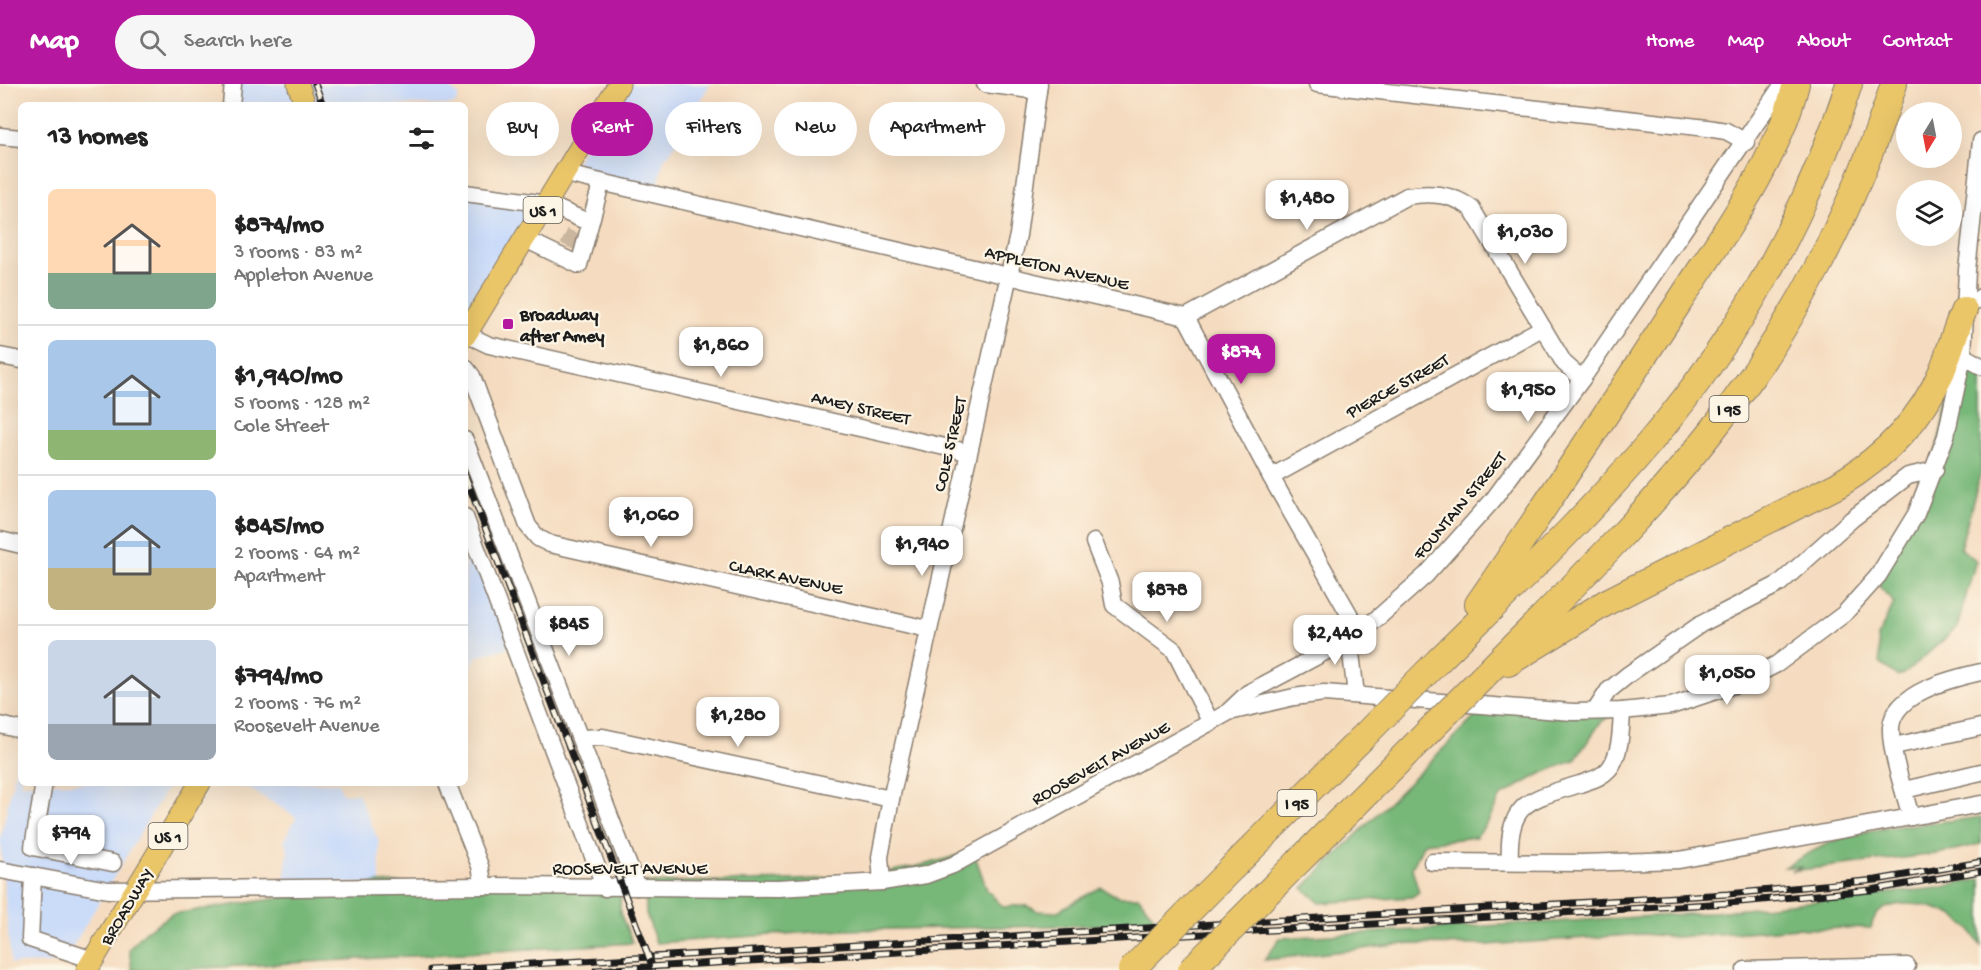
<!DOCTYPE html>
<meta charset="utf-8">
<style>
body{margin:0;font-family:"Gochi Hand",sans-serif;background:#f6f6f6;color:#222;height:100vh;display:flex;flex-direction:column;font-size:22px;white-space:nowrap}
*{box-sizing:border-box;margin:0}
p{font-size:20px;color:#767676}
.icon{flex:none;width:33px;height:33px;fill:none;stroke:currentColor;stroke-width:2;stroke-linecap:round;stroke-linejoin:round}
.map{position:relative;flex:1;overflow:hidden}
.panel{position:absolute;left:18px;top:18px;width:450px;height:684px;display:flex;flex-direction:column;background:#fff;border-radius:9px;box-shadow:0 6px 24px #0002}
.panel>*{flex:none}
.banner{position:absolute;left:486px;top:18px;width:570px;height:54px;display:flex;gap:12px}
.needle{width:39px;rotate:190deg}
.tools{position:absolute;left:1896px;top:18px;display:grid;gap:12px}
.tools a{display:grid;place-items:center;width:66px;height:66px;border-radius:50%;background:#fff;box-shadow:0 6px 24px #0002;font-size:30px}
.price{position:absolute;translate:-50% -51px;padding:0 14px;border-radius:12px;background:#fff;color:#222;font-size:20px;line-height:39px;filter:drop-shadow(0 2px 3px #0008)}
.price::after{content:'';position:absolute;left:50%;top:36px;width:18px;height:14px;margin-left:-9px;background:inherit;clip-path:polygon(0 0,100% 0,50% 100%)}
.price.selected{background:#b5179e;color:#fff}
ul{padding:0;list-style:none}
li{display:flex;align-items:center;gap:18px;height:150px;padding:0 30px}
li+li{border-top:2px solid #e0e0e0}
li span{display:grid;place-items:center;flex:none;width:168px;height:120px;border-radius:9px;color:#555}
li>.icon{margin-inline-start:auto}
span .icon{width:72px;height:72px;fill:#fffc;stroke-width:1}
li b{font-size:26px}
h2{display:flex;justify-content:space-between;align-items:center;height:72px;padding:0 30px;font-size:26px}
.chip{padding:0 21px;border-radius:27px;background:#fff;box-shadow:0 6px 24px #0002;font-size:21px;line-height:54px}
.chip.selected{background:#b5179e;color:#fff}
header{display:flex;align-items:center;gap:36px;box-sizing:border-box;height:84px;padding:0 30px;background:#b5179e;color:#fff}
header strong{font-size:28px}
nav{display:flex;gap:33px;margin-inline-start:auto;font-size:21px}
.search{width:420px;height:54px;background:#f6f6f6;display:flex;align-items:center;gap:15px;box-sizing:border-box;padding:0 21px;border-radius:33px;color:#767676;font-size:22px}
.map>svg:first-child{display:block}
</style>
<header>
<strong>Map</strong>
<div class="search"><svg class="icon" aria-label="search" viewBox="0 0 24 24"><circle cx="10" cy="10" r="6"/><path d="M15 15l6 6"/></svg>Search here</div>
<nav><a>Home</a><a>Map</a><a>About</a><a>Contact</a></nav>
</header>
<div class="map">
<svg width="1981" height="886" viewBox="0 0 1981 886">
<rect width="100%" height="100%" fill="#fcf5e5"/>
<filter id="ink" filterUnits="userSpaceOnUse"><feTurbulence type="fractalNoise" baseFrequency=".0167" numOctaves="2"/><feDisplacementMap in="SourceGraphic" scale="12" xChannelSelector="R" yChannelSelector="G"/><feConvolveMatrix kernelMatrix="1 2 1 2 8 2 1 2 1" color-interpolation-filters="sRGB"/></filter>
<filter id="wash" filterUnits="userSpaceOnUse"><feTurbulence type="fractalNoise" baseFrequency=".008" numOctaves="4" result="noise"/><feDisplacementMap in="SourceGraphic" scale="24" xChannelSelector="R" yChannelSelector="G"/><feGaussianBlur stdDeviation="1.35" result="paint"/><feColorMatrix in="noise" values="0 0 0 0 0 0 0 0 0 0 0 0 0 0 0 0 0 1.4 0 .05"/><feComposite in="paint" operator="in"/></filter>
<g filter="url(#wash)">
<rect width="100%" height="100%" fill="#f5dcc0"/>
<g fill="#cbdcf9">
<polygon points="227,0 443,0 459,11 456,20 450,21 226,21"/>
<polygon points="619,0 710,0 670,69 664,75 657,106 571,88"/>
<polygon points="465,102 545,112 465,253"/>
<polygon points="465,428 515,562 476,573 473,580 465,581"/>
<polygon points="21,660 21,699 170,699 63,879 11,880 0,756"/>
<polygon points="240,699 339,699 342,710 358,709 379,758 380,799 284,800 288,765 284,758 296,733"/>
</g>
<g fill="#77b778" stroke="#4a6a4a" stroke-width="1.5">
<polygon points="1960,270 1981,280 1981,388 1960,464 1976,476 1957,544 1904,590 1897,592 1880,579 1878,552 1894,519 1871,493 1928,399"/>
<polygon points="1631,619 1601,638 1575,676 1540,690 1501,712 1489,736 1476,753 1424,759 1412,784 1419,808 1412,813 1320,819 1303,804 1481,627"/>
<path d="M1981 733V760L1937 770 1791 787 1803 783H1785C1802 773 1820 762 1839 755 1884 740 1934 740 1981 733Z"/>
<path d="M973 766 987 806 1003 823 1025 821 1037 827 1056 828 1101 803 1118 813H1139L1159 840 844 846 656 859 646 829 645 799C755 794 869 805 973 766Z"/>
<path d="M1981 795V862C1975 853 1968 842 1960 836 1939 820 1876 807 1871 844 1846 842 1823 847 1799 844L1676 853 1643 850 1488 861 1405 860 1264 876 1280 854 1706 829 1938 804Z"/>
<polygon points="380,799 621,802 620,829 633,859 172,886 132,886 129,865 146,847 172,830"/>
</g>
</g>
<g filter="url(#ink)">
<g fill="none" stroke-linecap="round" stroke-linejoin="round">
<polyline stroke="#cab69f" stroke-width="16" stroke-dasharray="16 8" stroke-linecap="butt" points="568,163 576,146"/>
<defs>
<g id="minor">
<polyline points="985,0 1038,7"/>
<polyline points="1317,0 1707,44 1726,47 1746,58"/>
<polyline points="231,21 233,0"/>
<polyline points="0,52 21,54"/>
<polyline points="566,90 1186,233 1271,393 1352,535 1353,553 1351,569 1356,611"/>
<polyline points="465,109 547,120 590,139"/>
<polyline points="525,155 579,181 601,100"/>
<polyline points="1964,226 1981,213"/>
<path d="M1186 233 1407 112C1430 108 1454 110 1472 125L1564 279 1582 295"/>
<polyline points="466,250 489,261 967,368"/>
<polyline points="0,272 21,276"/>
<polyline points="1963,272 1981,282"/>
<polyline points="465,283 472,292 528,442 538,454 550,460 928,545"/>
<polyline points="465,356 637,803"/>
<polyline points="1271,393 1542,244"/>
<polyline points="465,433 605,804"/>
<polyline points="0,456 21,461"/>
<polyline points="1094,458 1110,499 1114,521 1174,566 1211,639"/>
<polyline points="1229,627 1248,609 1353,553 1380,532 1426,491 1493,416 1582,295 1783,0"/>
<polyline points="1595,627 1608,607 1629,590 1701,540 1779,500 1852,435 1908,392 1935,386"/>
<polyline points="0,641 21,646"/>
<polyline points="582,654 603,653 891,715"/>
<polyline points="1894,662 1981,643"/>
<polyline points="44,699 33,763 113,779"/>
<polyline points="447,699 480,782 484,802"/>
<polyline points="1904,706 1981,688"/>
<path d="M1911 733C1904 707 1890 668 1891 643 1894 608 1954 594 1981 588"/>
<polyline points="1432,778 1581,779 1679,776 1981,720"/>
<path d="M1510 778C1507 717 1529 716 1580 700 1591 696 1601 694 1609 685 1621 670 1621 646 1622 627"/>
<polyline points="0,786 108,806 484,802 778,804 882,798 926,791 953,781 1229,628 1294,613 1324,609 1573,628 1622,627 1671,622 1740,599 1777,580 1844,530 1878,492 1916,430 1946,352 1963,272 1967,186 1981,57"/>
<polyline points="33,792 30,855 93,876"/>
<polyline points="882,798 880,773 891,715 1018,151 1039,0"/>
<polyline points="1745,886 1907,882"/>
</g>
<g id="major">
<polyline points="298,0 305,21"/>
<polyline points="465,252 619,0"/>
<polyline points="87,886 200,699"/>
</g>
<g id="highway">
<path d="M1478 520C1547 421 1612 321 1678 220 1723 150 1776 81 1796 0"/>
<path d="M1440 575C1518 498 1600 421 1669 335 1749 235 1810 121 1849 0"/>
<path d="M1508 579 1607 518 1838 401C1884 373 1921 337 1942 287 1950 267 1955 246 1964 226"/>
<path d="M1482 594C1560 515 1642 436 1711 348 1792 246 1854 125 1894 0"/>
<polyline points="1300,776 1426,650"/>
<polyline points="1233,783 1361,655"/>
</g>
</defs>
<use href="#minor" stroke="#887c6e" stroke-width="19"/>
<use href="#major" stroke="#887c6e" stroke-width="23"/>
<use href="#highway" stroke="#887c6e" stroke-width="28"/>
<use href="#minor" stroke="#fff" stroke-width="16"/>
<use href="#major" stroke="#eac669" stroke-width="21"/>
<use href="#highway" stroke="#eac669" stroke-width="26"/>
<defs>
<g id="rail">
<polyline points="315,0 323,21"/>
<polyline points="465,391 651,879"/>
<polyline points="430,886 1728,810 1876,796 1981,778"/>
<polyline points="596,886 1728,819 1871,806 1981,787"/>
</g>
</defs>
<use href="#rail" stroke="#1c1c1c" stroke-width="7"/>
<use href="#rail" stroke="#fcf5e5" stroke-width="4.5" stroke-dasharray="14" stroke-linecap="butt"/>
<defs>
<g id="highway-bridge">
<polyline points="1426,650 1482,594"/>
<polyline points="1361,655 1440,575"/>
<polyline points="1131,886 1233,783"/>
<polyline points="1191,886 1300,776"/>
</g>
</defs>
<use href="#highway-bridge" stroke="#887c6e" stroke-width="28" stroke-linecap="butt"/>
<use href="#highway-bridge" stroke="#eac669" stroke-width="26"/>
</g>
</g>
<rect fill="#b5179e" stroke="#fcf5e5" stroke-width="2" x="502" y="234" width="12" height="12" rx="3"/>
<g text-anchor="middle" stroke-width="4.5" stroke-linejoin="round" paint-order="stroke">
<g fill="#fcf5e5" stroke="#5f5d58" stroke-width="1.5">
<rect x="523.5" y="113" width="39" height="26" rx="4.5"/>
<rect x="1709.5" y="312" width="39" height="26" rx="4.5"/>
<rect x="1277.5" y="706" width="39" height="26" rx="4.5"/>
<rect x="148.5" y="739" width="39" height="26" rx="4.5"/>
</g>
<g font-size="16" font-weight="bold" fill="#1c1c1c">
<text x="543" y="132">US 1</text>
<text x="1729" y="331">I 95</text>
<text x="1297" y="725">I 95</text>
<text x="168" y="758">US 1</text>
</g>
<g font-size="18" fill="#1c1c1c" stroke="#fcf5e5">
<text transform="translate(1057 183) rotate(13)" y="6">APPLETON AVENUE</text>
<text transform="translate(1397 301) rotate(-29)" y="6">PIERCE STREET</text>
<text transform="translate(861 323) rotate(13)" y="6">AMEY STREET</text>
<text transform="translate(949 360) rotate(-77)" y="6">COLE STREET</text>
<text transform="translate(1459 421) rotate(-50)" y="6">FOUNTAIN STREET</text>
<text transform="translate(786 492) rotate(12)" y="6">CLARK AVENUE</text>
<text transform="translate(1100 678) rotate(-29)" y="6">ROOSEVELT AVENUE</text>
<text x="630" y="790">ROOSEVELT AVENUE</text>
<text transform="translate(126 822) rotate(-59)" y="6">BROADWAY</text>
</g>
<g font-size="18" font-weight="bold" fill="#1c1c1c" stroke="#fcf5e5" text-anchor="start">
<text x="520" y="236">Broadway<tspan x="520" dy="21">after Amey</tspan></text>
</g>
</g>
</svg>
<div class="tools">
<a><svg class="needle" viewBox="-14 -14 28 28"><path d="M0-13l5 13h-10z" fill="#e53935"/><path d="M0 13l5-13h-10z" fill="#767676"/></svg></a>
<a><svg class="icon" aria-label="layers" viewBox="0 0 24 24"><path d="M12 4l9 5-9 5-9-5zM3 14l9 5 9-5"/></svg></a>
</div>
<b class="price" style="left:1307px;top:147px">$1,480</b>
<b class="price" style="left:1525px;top:181px">$1,030</b>
<b class="price" style="left:721px;top:294px">$1,860</b>
<b class="price selected" style="left:1241px;top:301px">$874</b>
<b class="price" style="left:1528px;top:339px">$1,950</b>
<b class="price" style="left:651px;top:464px">$1,060</b>
<b class="price" style="left:922px;top:493px">$1,940</b>
<b class="price" style="left:1167px;top:539px">$878</b>
<b class="price" style="left:569px;top:573px">$845</b>
<b class="price" style="left:1335px;top:582px">$2,440</b>
<b class="price" style="left:1727px;top:622px">$1,050</b>
<b class="price" style="left:738px;top:664px">$1,280</b>
<b class="price" style="left:71px;top:782px">$794</b>
<div class="banner">
<a class="chip">Buy</a>
<a class="chip selected">Rent</a>
<a class="chip">Filters</a>
<a class="chip">New</a>
<a class="chip">Apartment</a>
</div>
<section class="panel">
<h2>13 homes<svg class="icon" aria-label="filters" viewBox="0 0 24 24"><path d="M4 7h16M4 17h16"/><circle cx="9" cy="7" r="2"/><circle cx="15" cy="17" r="2"/></svg></h2>
<ul>
<li><span style="background:linear-gradient(#ffd9b3 70%,#7fa58c 0)"><svg class="icon" aria-label="home" viewBox="0 0 24 24"><path d="M3 11l9-7 9 7M6 9v11h12V9"/></svg></span><div><b>$874/mo</b><p>3 rooms · 83 m²</p><p>Appleton Avenue</p></div></li>
<li><span style="background:linear-gradient(#a9c7e8 75%,#8fb573 0)"><svg class="icon" aria-label="home" viewBox="0 0 24 24"><path d="M3 11l9-7 9 7M6 9v11h12V9"/></svg></span><div><b>$1,940/mo</b><p>5 rooms · 128 m²</p><p>Cole Street</p></div></li>
<li><span style="background:linear-gradient(#a9c7e8 65%,#c2b280 0)"><svg class="icon" aria-label="home" viewBox="0 0 24 24"><path d="M3 11l9-7 9 7M6 9v11h12V9"/></svg></span><div><b>$845/mo</b><p>2 rooms · 64 m²</p><p>Apartment</p></div></li>
<li><span style="background:linear-gradient(#c9d6e8 70%,#9aa5b1 0)"><svg class="icon" aria-label="home" viewBox="0 0 24 24"><path d="M3 11l9-7 9 7M6 9v11h12V9"/></svg></span><div><b>$794/mo</b><p>2 rooms · 76 m²</p><p>Roosevelt Avenue</p></div></li>
</ul>
</section>
</div>
